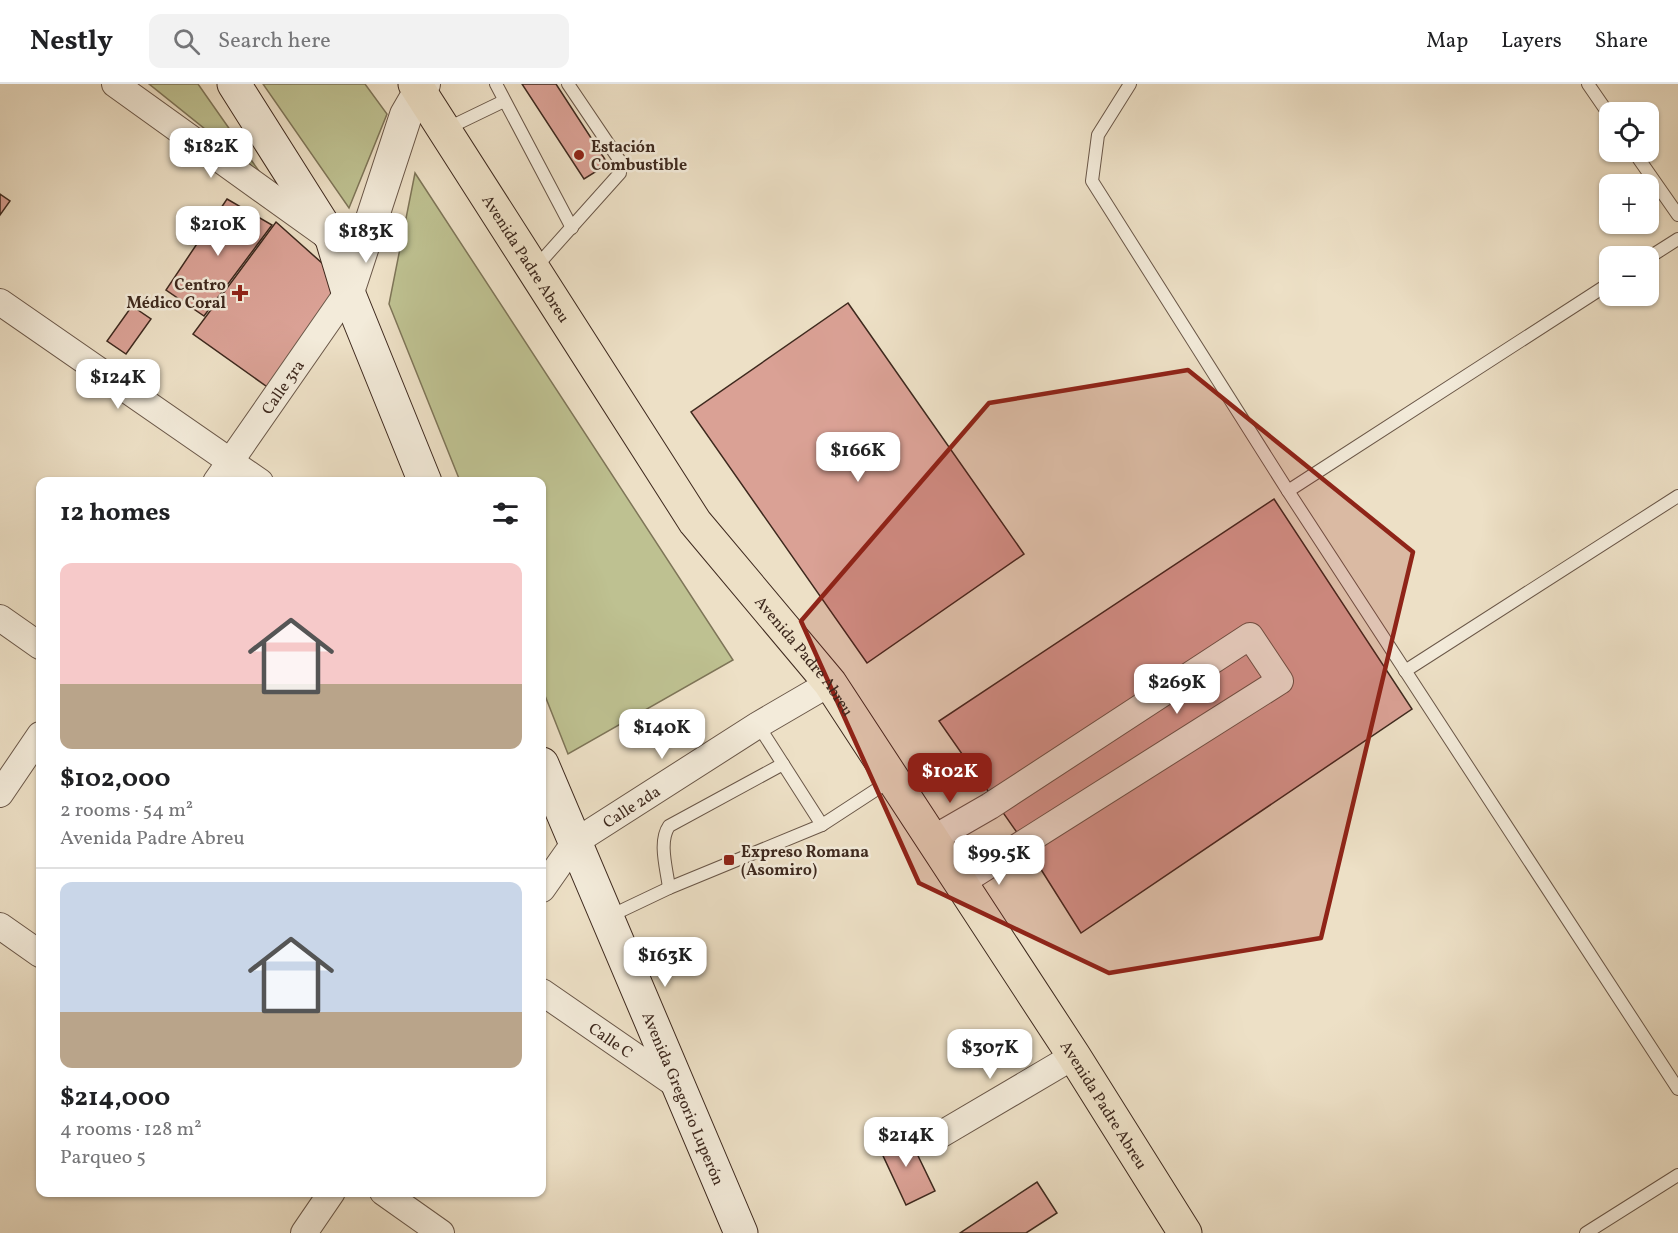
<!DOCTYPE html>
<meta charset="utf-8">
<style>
body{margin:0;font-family:Vollkorn,serif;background:#f2f2f2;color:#202124;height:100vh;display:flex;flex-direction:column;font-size:22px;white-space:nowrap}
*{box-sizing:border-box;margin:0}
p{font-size:20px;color:#757577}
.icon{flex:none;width:33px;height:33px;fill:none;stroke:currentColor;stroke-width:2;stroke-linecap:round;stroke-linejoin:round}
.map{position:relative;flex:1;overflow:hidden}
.drawer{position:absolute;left:36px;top:393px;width:510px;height:720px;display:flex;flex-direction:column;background:#fff;border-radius:12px;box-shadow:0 2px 4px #0004}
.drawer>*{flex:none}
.buttons{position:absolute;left:1599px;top:18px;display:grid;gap:12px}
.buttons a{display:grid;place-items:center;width:60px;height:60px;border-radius:12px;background:#fff;box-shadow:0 2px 4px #0004;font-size:30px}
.price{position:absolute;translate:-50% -51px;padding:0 14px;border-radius:12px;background:#fff;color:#222;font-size:20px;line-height:39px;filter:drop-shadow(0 2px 3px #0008)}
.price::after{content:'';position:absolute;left:50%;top:36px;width:18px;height:14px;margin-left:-9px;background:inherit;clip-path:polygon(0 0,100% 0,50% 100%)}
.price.current{background:#8f2418;color:#fff}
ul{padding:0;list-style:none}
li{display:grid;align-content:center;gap:12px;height:318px;padding:0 24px}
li+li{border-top:2px solid #e0e0e0}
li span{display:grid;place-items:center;height:186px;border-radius:12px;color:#555}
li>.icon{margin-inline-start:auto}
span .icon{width:108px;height:108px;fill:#fffc;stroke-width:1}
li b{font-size:26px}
h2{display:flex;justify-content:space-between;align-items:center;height:72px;padding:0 24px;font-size:26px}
header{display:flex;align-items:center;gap:36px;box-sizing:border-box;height:84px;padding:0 30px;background:#fff;border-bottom:2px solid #e0e0e0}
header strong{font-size:28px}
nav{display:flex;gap:33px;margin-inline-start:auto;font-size:21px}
.search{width:420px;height:54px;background:#f2f2f2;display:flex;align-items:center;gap:15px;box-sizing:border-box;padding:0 21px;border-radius:12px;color:#757577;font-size:22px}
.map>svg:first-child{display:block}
</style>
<header>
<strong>Nestly</strong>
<div class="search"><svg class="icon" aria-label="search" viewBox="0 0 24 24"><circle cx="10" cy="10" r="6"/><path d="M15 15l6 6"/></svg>Search here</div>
<nav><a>Map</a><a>Layers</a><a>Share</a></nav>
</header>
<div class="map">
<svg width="1678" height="1149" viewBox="0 0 1678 1149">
<rect width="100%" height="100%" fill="#ede0c6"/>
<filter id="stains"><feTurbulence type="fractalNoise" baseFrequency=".00333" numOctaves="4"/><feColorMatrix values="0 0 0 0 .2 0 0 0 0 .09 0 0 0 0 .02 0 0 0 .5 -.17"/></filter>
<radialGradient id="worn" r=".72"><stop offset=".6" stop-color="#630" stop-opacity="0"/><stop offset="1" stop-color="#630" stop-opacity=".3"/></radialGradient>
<g fill="#bec191" stroke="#7e7558" stroke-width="1.5">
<polygon points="149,0 198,0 261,90"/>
<polygon points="263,0 365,0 387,30 349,124"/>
<polygon points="415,89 733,576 568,670 542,604 542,398 460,397 389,220"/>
</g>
<g fill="#daa195" stroke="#3e291e" stroke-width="1.5">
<polygon points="522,0 556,0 608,80 584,95"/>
<polygon points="0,110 10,117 0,131"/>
<polygon points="227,115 272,141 204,232 166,206"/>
<polygon points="276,138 332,188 341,207 273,307 193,250"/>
<polygon points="848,219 1024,470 867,579 691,328"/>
<polygon points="132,222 151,235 126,270 107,257"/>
<polygon points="1274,415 1412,625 1081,849 1025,760 939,637"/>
<polygon points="906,1047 935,1107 906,1121 878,1061"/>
<polygon points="1037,1098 1057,1129 1026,1149 960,1149"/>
</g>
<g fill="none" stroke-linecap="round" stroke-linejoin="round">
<defs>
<g id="service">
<polyline points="496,0 572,144"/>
<polyline points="1130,0 1098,51 1092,97 1288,407 1678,1005"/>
<polyline points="1588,0 1610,32"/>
<polyline points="446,45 504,17"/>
<polyline points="1634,68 1678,131"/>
<polyline points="1648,174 1678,155"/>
<polyline points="535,184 620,89 620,77 568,0"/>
<polyline points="1288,407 1610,199"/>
<polyline points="1405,587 1678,412"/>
<polyline points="758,641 783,680"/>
<path d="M669 804C667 786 658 758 669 742L783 680 822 741"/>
<polyline points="608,833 669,804 822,741 891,696"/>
<polyline points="1586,1149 1678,1091"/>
</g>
<g id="minor">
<polyline points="115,0 324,150"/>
<polyline points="0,218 260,398"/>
<path id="s1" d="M216 398 348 208"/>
<polyline points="0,534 40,562"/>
<polyline points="0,710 40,651"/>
<polyline points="931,756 990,722 1250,552 1280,597 959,800"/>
<path id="s2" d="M542 805 575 758 758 641 830 599"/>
<polyline points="0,842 40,870"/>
<path id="s3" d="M542 908 681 1004"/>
<polyline points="928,1058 1074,972"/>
<polyline points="383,1108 441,1149"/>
<polyline points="304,1149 332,1108"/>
</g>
<polyline id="tertiary" points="348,208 406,31 424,0"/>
<g id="secondary">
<polyline points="234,0 332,155 348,208 425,398"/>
<path id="s4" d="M542 680 741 1149"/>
</g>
<g id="primary">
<path id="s5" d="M415 0 695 438 830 599 1074 972 1185 1149"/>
</g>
</defs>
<use href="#service" stroke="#6a5748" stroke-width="14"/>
<use href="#minor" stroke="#6a5748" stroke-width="28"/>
<use href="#tertiary" stroke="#6a5748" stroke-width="34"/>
<use href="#secondary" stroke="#3e291e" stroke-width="35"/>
<use href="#primary" stroke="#3e291e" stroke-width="35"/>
<use href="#service" stroke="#f3ebda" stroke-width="12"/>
<use href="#minor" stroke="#f3ebda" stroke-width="26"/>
<use href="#tertiary" stroke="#f3ebda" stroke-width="32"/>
<use href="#secondary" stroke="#f3ebda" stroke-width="33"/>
<use href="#primary" stroke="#ede0c6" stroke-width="33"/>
</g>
<path fill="#8f2418" fill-opacity="0.2" stroke="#8f2418" stroke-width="4.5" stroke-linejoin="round" d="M1188 286 1413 468 1321 854 1109 889 919 799 801 537 989 319Z"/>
<g fill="#8f2418" stroke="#f3ebda" stroke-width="2">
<circle cx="579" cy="71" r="6"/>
<path d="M237 200h6v6h6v6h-6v6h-6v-6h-6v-6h6z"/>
<rect x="723" y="770" width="12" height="12" rx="3"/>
</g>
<g text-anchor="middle" stroke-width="5" stroke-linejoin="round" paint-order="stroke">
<g font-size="16" font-weight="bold" fill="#3e291e" stroke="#f3ebda" text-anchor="start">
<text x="591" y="68">Estación<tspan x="591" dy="18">Combustible</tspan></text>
<text x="226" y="206" text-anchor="end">Centro<tspan x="226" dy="18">Médico Coral</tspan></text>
<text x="741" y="773">Expreso Romana<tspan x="741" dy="18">(Asomiro)</tspan></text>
</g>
<g font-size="16" fill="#3e291e" stroke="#f3ebda">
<text dy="6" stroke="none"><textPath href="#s5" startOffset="207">Avenida Padre Abreu</textPath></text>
<text dy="6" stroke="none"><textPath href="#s1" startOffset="116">Calle 3ra</textPath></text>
<text dy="6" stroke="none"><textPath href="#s5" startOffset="693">Avenida Padre Abreu</textPath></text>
<text dy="6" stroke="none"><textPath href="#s2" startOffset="124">Calle 2da</textPath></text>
<text dy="6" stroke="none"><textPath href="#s3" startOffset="84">Calle C</textPath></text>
<text dy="6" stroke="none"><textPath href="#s4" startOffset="363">Avenida Gregorio Luperón</textPath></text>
<text dy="6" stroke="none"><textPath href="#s5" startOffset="1233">Avenida Padre Abreu</textPath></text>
</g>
</g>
<rect width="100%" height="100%" filter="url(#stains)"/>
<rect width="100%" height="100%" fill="url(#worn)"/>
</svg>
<div class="buttons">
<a><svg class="icon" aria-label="locate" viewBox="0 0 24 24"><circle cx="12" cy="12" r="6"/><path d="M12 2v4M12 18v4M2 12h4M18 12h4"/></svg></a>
<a>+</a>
<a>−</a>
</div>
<b class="price" style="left:211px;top:95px">$182K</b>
<b class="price" style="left:218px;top:173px">$210K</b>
<b class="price" style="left:366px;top:180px">$183K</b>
<b class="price" style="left:118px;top:326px">$124K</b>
<b class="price" style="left:858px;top:399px">$166K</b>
<b class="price" style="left:1177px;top:631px">$269K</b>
<b class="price" style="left:662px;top:676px">$140K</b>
<b class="price current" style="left:950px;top:720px">$102K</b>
<b class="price" style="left:999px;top:802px">$99.5K</b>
<b class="price" style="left:665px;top:904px">$163K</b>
<b class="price" style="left:990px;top:996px">$307K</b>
<b class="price" style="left:906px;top:1084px">$214K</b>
<section class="drawer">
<h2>12 homes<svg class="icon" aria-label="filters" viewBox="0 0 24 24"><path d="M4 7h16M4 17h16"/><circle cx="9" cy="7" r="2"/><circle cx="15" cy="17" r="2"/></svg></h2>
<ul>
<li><span style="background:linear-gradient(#f6c9c9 65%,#b9a48a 0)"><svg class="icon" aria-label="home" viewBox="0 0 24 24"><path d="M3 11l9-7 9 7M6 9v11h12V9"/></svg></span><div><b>$102,000</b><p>2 rooms · 54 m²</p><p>Avenida Padre Abreu</p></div></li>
<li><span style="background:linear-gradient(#c9d6e8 70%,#b9a48a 0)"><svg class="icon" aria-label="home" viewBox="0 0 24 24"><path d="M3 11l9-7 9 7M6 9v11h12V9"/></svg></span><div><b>$214,000</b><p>4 rooms · 128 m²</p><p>Parqueo 5</p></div></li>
</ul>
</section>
</div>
